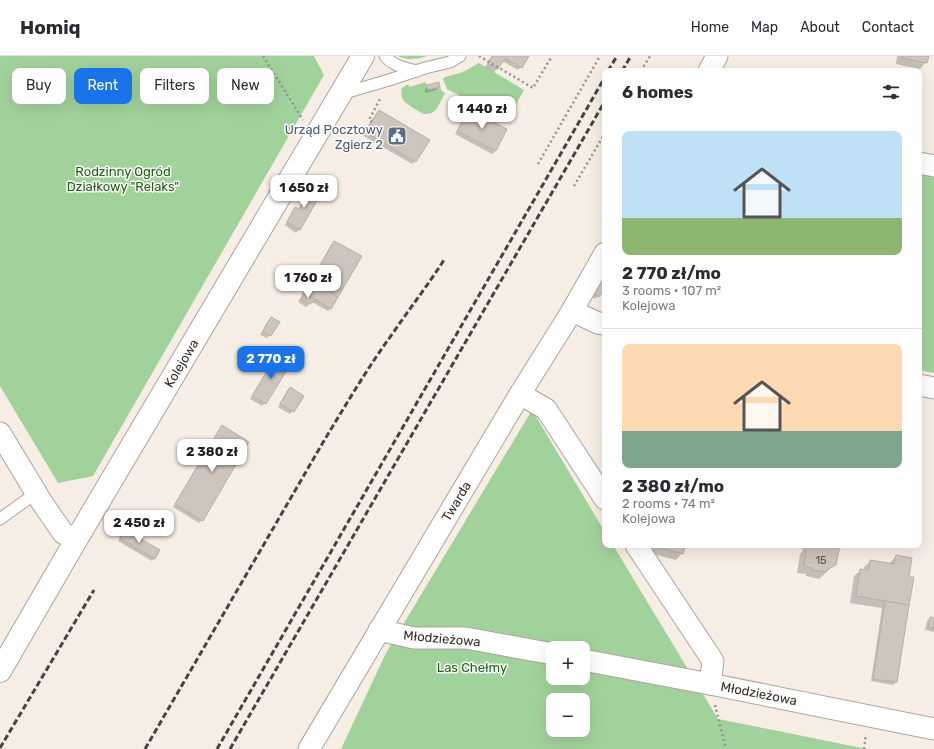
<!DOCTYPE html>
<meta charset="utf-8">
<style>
body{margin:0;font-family:Rubik,sans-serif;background:#f2f2f3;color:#2b2b33;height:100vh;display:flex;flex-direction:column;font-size:15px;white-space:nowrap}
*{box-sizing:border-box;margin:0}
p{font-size:13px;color:#7c7c81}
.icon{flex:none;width:22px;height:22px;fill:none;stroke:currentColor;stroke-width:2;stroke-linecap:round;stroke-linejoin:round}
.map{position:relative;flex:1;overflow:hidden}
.side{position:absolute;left:602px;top:12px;width:320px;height:480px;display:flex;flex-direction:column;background:#fff;border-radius:8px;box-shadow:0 4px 16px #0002}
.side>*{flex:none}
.hud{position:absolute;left:12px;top:12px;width:380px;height:36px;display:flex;gap:8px}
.buttons{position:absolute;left:546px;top:585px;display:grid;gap:8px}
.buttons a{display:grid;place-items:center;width:44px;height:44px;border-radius:8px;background:#fff;box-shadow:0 4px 16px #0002;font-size:20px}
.price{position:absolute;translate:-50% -34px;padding:0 9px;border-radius:8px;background:#fff;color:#222;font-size:13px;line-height:26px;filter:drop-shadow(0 1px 2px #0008)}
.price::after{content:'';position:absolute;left:50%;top:24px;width:12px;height:9px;margin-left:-6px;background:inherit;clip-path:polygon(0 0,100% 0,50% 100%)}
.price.current{background:#1a73e8;color:#fff}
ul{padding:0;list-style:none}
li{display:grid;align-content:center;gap:8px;height:212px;padding:0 20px}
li+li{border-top:1px solid #e1e1e2}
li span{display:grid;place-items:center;height:124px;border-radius:8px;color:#555}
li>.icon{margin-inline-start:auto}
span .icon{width:72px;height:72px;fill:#fffc;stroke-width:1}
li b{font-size:17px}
h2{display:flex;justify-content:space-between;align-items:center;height:48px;padding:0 20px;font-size:17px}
.pill{padding:0 14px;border-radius:8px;background:#fff;box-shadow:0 4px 16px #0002;font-size:14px;line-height:36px}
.pill.current{background:#1a73e8;color:#fff}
header{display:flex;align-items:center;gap:24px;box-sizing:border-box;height:56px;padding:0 20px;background:#fff;border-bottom:1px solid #e1e1e2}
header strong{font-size:19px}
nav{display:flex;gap:22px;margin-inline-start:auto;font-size:14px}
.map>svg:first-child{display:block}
</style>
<header>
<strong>Homiq</strong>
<nav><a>Home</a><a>Map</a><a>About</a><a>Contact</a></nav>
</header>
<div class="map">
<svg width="934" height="693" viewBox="0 0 934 693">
<rect width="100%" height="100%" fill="#f6eee4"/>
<g fill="#a2d29b" fill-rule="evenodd">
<polygon points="0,0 314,0 324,19 93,420 58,427 0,330"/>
<path d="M398 0H427C417 3 408 5 398 0Z"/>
<polygon points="479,7 524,34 507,65 447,33 443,23 445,21 463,16"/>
<path d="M426 26 428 34 440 31 442 35 445 37C442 42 438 53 433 56 431 58 427 58 424 58 419 56 406 48 403 44 401 40 401 36 402 32L408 28 409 31Z"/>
<polygon points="919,112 934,115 934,317 919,314"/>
<path d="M532 354 605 476V489H613L718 663 867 693H341L386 597ZM553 592H583V622H553ZM553 644H583V674H553Z"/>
</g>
<g fill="#0003">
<polygon points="492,0 528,0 521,11 518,14 502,5 497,13 494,16 485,11"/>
<polygon points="897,0 928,0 926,6 920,13 896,8"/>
<polygon points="428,30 439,31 436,34 425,37 425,33"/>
<polygon points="379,55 415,105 412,108 362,79 376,58"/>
<polygon points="469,55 506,74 495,95 492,98 455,78 466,58"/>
<polygon points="312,131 299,174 296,177 285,169 293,155 296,152 298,154 309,134"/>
<polygon points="334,186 331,252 328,255 312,246 306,251 298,246 331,189"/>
<polygon points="597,232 598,240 595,243 591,240"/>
<polygon points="271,262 270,279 267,282 260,279 268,265"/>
<polygon points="276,302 288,309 265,347 262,350 250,343 273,305"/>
<polygon points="290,332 293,355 290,358 278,351 287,335"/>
<polygon points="222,371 202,464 199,467 173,451 219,374"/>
<polygon points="122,473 155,502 152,505 118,485 120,481 117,479"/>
<polygon points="645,489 684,489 682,497 676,504 643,495"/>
<polygon points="804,489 835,489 835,508 819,523 806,520 806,518 797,517 800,498 802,496 803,491"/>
<polygon points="896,500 908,521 913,522 896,626 893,629 871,625 882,552 850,547 854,520 861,514 864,514 864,511 871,505 889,508"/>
<polygon points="930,562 934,563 934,576 925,574 927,565"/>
</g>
<g fill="#cec6bc" stroke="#b7afa5">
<polygon points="492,0 529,0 522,12 505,2 498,13 488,8"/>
<polygon points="902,0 929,0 927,7 902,2"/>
<polygon points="439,26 440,31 428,34 427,29"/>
<polygon points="379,54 430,84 416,106 365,76"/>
<polygon points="469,54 507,73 496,95 457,75"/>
<polygon points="312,130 322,136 300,174 287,166 295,151 299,153"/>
<polygon points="334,185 362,200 338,241 312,224"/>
<polygon points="312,224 338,241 331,253 304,237"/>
<polygon points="600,227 605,232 599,241 593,237"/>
<polygon points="304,237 316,244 310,248 301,243"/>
<polygon points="271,261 280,266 271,280 263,275"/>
<polygon points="276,300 290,309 266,348 252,340"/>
<polygon points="290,331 304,340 294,356 280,348"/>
<polygon points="222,369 249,386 203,465 175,448"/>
<polygon points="122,472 160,494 155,503 120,482 122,478 119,476"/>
<polygon points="651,489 685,489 683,498"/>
<polygon points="808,489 840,489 836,509 827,514 826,516 812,514 812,512 804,510 807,490"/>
<polygon points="896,499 912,502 909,521 914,521 909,549 856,540 860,513 869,514 870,504 894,508"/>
<polygon points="885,545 909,549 897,626 873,623"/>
<polygon points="930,561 934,562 934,572 928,571"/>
</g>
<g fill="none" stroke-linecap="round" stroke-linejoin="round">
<defs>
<g id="lane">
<path d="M385 0C393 10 405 12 417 15"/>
<polyline points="341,38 389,24 425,12 450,6 460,0"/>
<polyline points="0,463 36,437"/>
</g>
<g id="street">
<polyline points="709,15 717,0"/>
<polyline points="919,107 934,110"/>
<polyline points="572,255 598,267 605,268"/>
<polyline points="919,329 934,332"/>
<polyline points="520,338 546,353 605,443"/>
<polyline points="0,377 41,445 63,477 76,484"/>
<polyline points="636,489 713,605 710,628"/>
<polyline points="379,574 414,582 466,582 553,598"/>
<polyline points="583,604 710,628 934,673"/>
<polyline points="309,693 520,338 572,255 605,197"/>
</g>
<polyline id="secondary" points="0,615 76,484 363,0"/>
</defs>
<use href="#lane" stroke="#ada59c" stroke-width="13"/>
<use href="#street" stroke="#ada59c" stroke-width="23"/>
<use href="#secondary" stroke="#ada59c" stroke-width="24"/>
<g stroke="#98928b" stroke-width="2.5" stroke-dasharray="2 3" stroke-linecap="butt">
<polyline points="263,0 303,64"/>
<polyline points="479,0 533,32 552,0"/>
<polyline points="641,15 650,0"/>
<polyline points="372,66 369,64 381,41"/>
<polyline points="538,108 600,0"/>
<polyline points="574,130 605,77"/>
<polyline points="715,649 726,693"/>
<polyline points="864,693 866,678"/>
</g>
<use href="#lane" stroke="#fff" stroke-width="11"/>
<use href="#street" stroke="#fff" stroke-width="21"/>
<use href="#secondary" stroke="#fff" stroke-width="22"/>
<g stroke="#484540" stroke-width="3" stroke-dasharray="6 3" stroke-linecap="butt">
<polyline points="608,15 617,0"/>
<polyline points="622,15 631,0"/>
<polyline points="0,692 94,534"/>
<path d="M145 693 325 383C347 347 368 311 393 277 410 252 428 229 444 204"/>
<polyline points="217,693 605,21"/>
<polyline points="230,693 605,45"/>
</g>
</g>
<defs>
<symbol id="civic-square" viewBox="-11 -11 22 22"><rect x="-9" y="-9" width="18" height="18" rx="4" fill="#5c6f8a" stroke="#fefcfa"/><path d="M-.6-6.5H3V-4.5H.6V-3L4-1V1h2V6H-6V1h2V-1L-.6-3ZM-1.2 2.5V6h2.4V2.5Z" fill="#fff"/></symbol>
</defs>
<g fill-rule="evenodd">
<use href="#civic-square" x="386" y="69" width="22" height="22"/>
</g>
<g text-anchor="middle" stroke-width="3" stroke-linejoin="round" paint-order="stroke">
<g font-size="11" fill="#59554f">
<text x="821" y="508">15</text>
</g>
<g font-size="13" fill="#4e5e75" stroke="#fefcfa" text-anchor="end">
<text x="383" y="78">Urząd Pocztowy<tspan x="383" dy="15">Zgierz 2</tspan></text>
</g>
<g font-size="13" fill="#1f6218" stroke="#fefcfa">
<text x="123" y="120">Rodzinny Ogród<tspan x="123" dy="15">Działkowy "Relaks"</tspan></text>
<text x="472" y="616">Las Chełmy</text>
</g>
<g font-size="13" fill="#322f2b" stroke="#fefcfa">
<text transform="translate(181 307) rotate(-59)" y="5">Kolejowa</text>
<text transform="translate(456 445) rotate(-59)" y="5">Twarda</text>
<text transform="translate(442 582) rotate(5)" y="5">Młodzieżowa</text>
<text transform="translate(759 637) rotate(11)" y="5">Młodzieżowa</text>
</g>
</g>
</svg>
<div class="buttons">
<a>+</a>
<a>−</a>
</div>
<b class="price" style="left:482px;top:74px">1 440 zł</b>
<b class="price" style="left:304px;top:153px">1 650 zł</b>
<b class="price" style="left:308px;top:243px">1 760 zł</b>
<b class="price current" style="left:271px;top:324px">2 770 zł</b>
<b class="price" style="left:212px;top:417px">2 380 zł</b>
<b class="price" style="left:139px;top:488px">2 450 zł</b>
<div class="hud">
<a class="pill">Buy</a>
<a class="pill current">Rent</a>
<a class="pill">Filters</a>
<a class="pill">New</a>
</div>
<section class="side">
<h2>6 homes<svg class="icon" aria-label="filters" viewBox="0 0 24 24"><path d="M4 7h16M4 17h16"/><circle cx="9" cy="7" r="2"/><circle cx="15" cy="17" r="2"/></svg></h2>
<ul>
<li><span style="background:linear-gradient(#bfe0f5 70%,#8fb573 0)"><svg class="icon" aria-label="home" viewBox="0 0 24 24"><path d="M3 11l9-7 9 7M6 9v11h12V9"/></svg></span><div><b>2 770 zł/mo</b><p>3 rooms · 107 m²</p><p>Kolejowa</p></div></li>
<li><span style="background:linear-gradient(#ffd9b3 70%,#7fa58c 0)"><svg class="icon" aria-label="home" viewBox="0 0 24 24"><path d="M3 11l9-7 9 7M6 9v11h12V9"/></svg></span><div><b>2 380 zł/mo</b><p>2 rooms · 74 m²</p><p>Kolejowa</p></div></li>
</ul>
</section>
</div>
